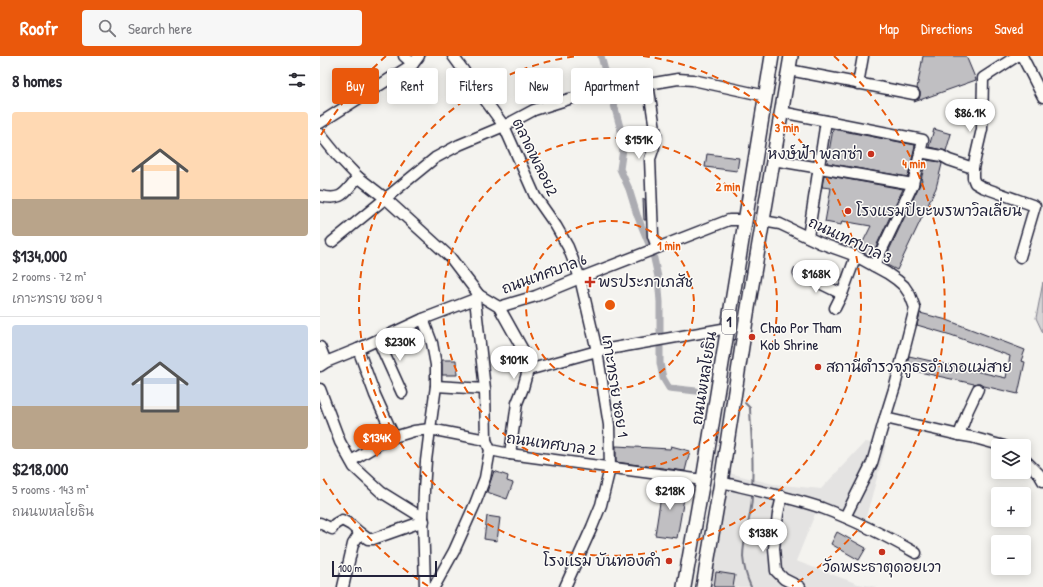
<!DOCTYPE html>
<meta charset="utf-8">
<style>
body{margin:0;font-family:"Patrick Hand","Playpen Sans Thai",sans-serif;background:#f7f7f7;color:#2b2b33;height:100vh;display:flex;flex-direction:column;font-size:15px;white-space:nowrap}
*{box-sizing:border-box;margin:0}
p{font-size:13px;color:#7c7c81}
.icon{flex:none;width:22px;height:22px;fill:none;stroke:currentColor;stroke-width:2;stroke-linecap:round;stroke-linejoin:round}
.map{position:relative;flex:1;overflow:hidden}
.panel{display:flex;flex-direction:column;background:#fff;width:320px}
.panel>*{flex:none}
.guide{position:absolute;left:12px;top:12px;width:380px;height:36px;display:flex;gap:8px}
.fabs{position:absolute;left:671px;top:383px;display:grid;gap:8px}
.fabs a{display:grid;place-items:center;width:40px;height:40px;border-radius:4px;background:#fff;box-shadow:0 2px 10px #0003;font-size:20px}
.scale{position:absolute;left:12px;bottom:10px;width:105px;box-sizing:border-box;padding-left:4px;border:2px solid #22223b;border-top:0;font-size:11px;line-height:14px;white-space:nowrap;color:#22223b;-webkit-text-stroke:3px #fdfcf7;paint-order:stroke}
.price{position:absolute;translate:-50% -34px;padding:0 9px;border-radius:14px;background:#fff;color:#222;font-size:13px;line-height:26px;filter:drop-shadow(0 1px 2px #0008)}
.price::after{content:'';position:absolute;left:50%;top:24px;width:12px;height:9px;margin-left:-6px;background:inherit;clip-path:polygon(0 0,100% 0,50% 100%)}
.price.current{background:#ea580c;color:#fff}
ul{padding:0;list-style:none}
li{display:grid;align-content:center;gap:8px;height:212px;padding:0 12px}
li+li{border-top:1px solid #e1e1e2}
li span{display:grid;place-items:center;height:124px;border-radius:4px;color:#555}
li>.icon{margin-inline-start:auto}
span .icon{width:72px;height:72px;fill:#fffc;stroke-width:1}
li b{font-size:17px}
h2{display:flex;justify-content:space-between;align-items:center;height:48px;padding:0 12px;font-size:17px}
.chip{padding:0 14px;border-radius:4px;background:#fff;box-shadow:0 2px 10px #0003;font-size:14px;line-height:36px}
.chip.current{background:#ea580c;color:#fff}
header{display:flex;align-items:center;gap:24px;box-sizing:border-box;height:56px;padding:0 20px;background:#ea580c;color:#fff}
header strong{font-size:19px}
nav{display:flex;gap:22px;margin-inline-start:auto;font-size:14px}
.search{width:280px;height:36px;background:#f7f7f7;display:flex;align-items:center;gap:10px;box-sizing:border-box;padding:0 14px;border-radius:4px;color:#7c7c81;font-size:15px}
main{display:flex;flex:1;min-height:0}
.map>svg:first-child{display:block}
</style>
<header>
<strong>Roofr</strong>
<div class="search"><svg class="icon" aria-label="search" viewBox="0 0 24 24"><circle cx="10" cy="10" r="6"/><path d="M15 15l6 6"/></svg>Search here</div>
<nav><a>Map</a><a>Directions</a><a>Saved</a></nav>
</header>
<main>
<section class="panel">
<h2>8 homes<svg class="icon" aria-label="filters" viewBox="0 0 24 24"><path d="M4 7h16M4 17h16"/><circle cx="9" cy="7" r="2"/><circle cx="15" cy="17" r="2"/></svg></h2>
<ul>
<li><span style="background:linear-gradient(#ffd9b3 70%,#b9a48a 0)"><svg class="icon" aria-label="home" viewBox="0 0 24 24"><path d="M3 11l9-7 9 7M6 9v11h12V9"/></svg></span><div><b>$134,000</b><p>2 rooms · 72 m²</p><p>เกาะทราย ซอย 9</p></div></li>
<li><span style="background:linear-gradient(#c9d6e8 65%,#b9a48a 0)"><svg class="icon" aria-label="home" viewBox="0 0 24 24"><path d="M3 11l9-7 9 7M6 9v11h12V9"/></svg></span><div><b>$218,000</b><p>5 rooms · 143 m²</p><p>ถนนพหลโยธิน</p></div></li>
</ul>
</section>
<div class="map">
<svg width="723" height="531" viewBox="0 0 723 531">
<rect width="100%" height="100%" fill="#f4f3ef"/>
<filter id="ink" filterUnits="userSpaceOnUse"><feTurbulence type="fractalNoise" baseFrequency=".025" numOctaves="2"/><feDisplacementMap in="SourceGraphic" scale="8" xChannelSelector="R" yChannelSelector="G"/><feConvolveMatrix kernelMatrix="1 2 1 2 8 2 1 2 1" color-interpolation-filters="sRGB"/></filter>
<g filter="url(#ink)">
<polygon fill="#e4e3e2" points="545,386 566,389 543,472 495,458 476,505 538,528 558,531 390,531 409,417 453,428 501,433"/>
<polygon fill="#d5d4d5" stroke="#7c7b88" points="723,226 723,277 716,262"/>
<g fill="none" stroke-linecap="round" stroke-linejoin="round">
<g stroke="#757582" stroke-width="2">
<path d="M425 347 430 352C431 378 434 404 432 430"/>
<path d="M431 531C427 522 424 512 423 501 423 479 433 458 432 436"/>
</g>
<polyline stroke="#acacb2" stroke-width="7" points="281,0 304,86 300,113 309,133 317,159 333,198 338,221 340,246 340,307 343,322 349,332 376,335"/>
</g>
<g fill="#c0bfc2" stroke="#22223b">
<polygon points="603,0 646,0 656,24 594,46 595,44 599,43 600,40 600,36 597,32"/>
<polygon points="513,73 595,89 588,121 507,107"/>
<polygon points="614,73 631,78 626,95 609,91"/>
<polygon points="387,98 419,102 417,115 385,111"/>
<polygon points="606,104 620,106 622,108 616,132 577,214 563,207 602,124 601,124"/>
<polygon points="504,119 583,133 551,201 539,194 551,170 522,165 521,169 505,166 511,132 502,131"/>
<polygon points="323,143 325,143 326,164 324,164"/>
<polygon points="600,257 627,264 705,294 701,305 705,306 698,338 664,330 660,327 657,327 654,328 586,313 589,300 686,322 690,300 631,279 597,269"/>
<polygon points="99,272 103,283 93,288 87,277"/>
<polygon points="122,304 136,304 137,319 122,319"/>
<polygon points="296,390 350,393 351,390 370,395 365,415 296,406"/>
<polygon points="174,415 188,420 187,425 193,427 187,443 167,436"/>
<polygon points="343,427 366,431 357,482 335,479"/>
<polygon points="167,460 180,462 177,485 164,483"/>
<polygon points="517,476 546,492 539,504 511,488"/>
<polygon points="396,516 415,519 413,531 394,531"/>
</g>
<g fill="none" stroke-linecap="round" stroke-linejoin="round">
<defs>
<g id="minor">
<polyline points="84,0 93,8"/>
<polyline points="133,0 184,70 215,140 236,170 248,191 260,222 277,295 289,369 290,412 281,449 272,471 245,531"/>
<polyline points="697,0 663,22 662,73 653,112 653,122 655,127 662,131 715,150 700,201"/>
<polyline points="702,0 723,41"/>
<polyline points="469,14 594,38"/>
<polyline points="328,28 336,79 334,91 330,103 333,180 337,191"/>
<polyline points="538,28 543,0"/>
<polyline points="461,56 603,84 593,128 554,210"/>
<polyline points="0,67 93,8 99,0"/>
<polyline points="0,78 17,99 38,121 65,142 130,201 159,239 179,251 216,240 260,222 409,164 425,164"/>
<polyline points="600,96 622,100 629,104 653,112"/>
<polyline points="453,104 593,128"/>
<path d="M0 140C23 145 24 137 38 121"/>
<polyline points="443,165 460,168 500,187 536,200 567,217 577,224 584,230 590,239 595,252 575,330 565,362 552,407 525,461"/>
<polyline points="488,181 506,65"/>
<polyline points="12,186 115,102 139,89 184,70 214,54 249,43 287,35 358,23 373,24 446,40"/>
<polyline points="479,217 522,238"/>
<polyline points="179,251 203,294 208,314 203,332 197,347 190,398"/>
<polyline points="515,252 522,238 536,200"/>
<polyline points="103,263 112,287 116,309 116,330 110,373 106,405 104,434 103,462"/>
<polyline points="58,284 82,337"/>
<polyline points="0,291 6,306"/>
<polyline points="38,293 55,339 74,381 94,375 110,373 166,384"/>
<polyline points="0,310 6,306 38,293 103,263 155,243 159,239"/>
<polyline points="208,314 277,295 408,272"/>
<polyline points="116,330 165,333"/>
<polyline points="0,333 20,386 34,411 61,436 103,462 105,531"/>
<polyline points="565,362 639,379 651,381 684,390"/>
<polyline points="639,379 645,363 648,354 658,333"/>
<polyline points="170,394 190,398 383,424"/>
<polyline points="704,403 719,418 723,425"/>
<polyline points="31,405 61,387 74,381"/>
<path d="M401 426C435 434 469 441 502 452 534 464 566 480 596 497"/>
<polyline points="462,440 458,458 454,492 456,515 464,523 480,531"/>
<polyline points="0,467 12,473 15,468 22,464 31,469 40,477 33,488 23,531"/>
<polyline points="40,477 48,483 53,483 104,465"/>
<polyline points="114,531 134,495 155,448 165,422 170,394 166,384 165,333 155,243"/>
</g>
<g id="major">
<polyline points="364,531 383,424 452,0"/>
<polyline points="383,531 401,426 427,258 471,0"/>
</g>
</defs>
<use href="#minor" stroke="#22223b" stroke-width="13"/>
<use href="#major" stroke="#22223b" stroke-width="16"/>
<use href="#minor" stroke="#fdfcf7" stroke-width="10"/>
<use href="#major" stroke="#fdfcf7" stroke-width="13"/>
</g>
</g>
<g fill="none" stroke="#e8590c" stroke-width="2" stroke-dasharray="7 5">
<circle cx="290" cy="249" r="84"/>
<circle cx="290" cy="249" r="167"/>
<path d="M323 0A251 251 0 1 1 257 0"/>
<path d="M108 530A335 335 0 0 1 1 419M1 79A335 335 0 0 1 66 0M514 0A335 335 0 0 1 472 530"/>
</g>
<g fill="#c8321e" stroke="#fdfcf7" stroke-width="1.5">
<circle cx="551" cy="98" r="4"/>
<circle cx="528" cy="155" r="4"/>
<path d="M268 220h4v4h4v4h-4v4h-4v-4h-4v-4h4z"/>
<circle cx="432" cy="281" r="4"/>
<circle cx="498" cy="311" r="4"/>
<circle cx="562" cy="496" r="4"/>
<circle cx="349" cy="505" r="4"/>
</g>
<g text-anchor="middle" stroke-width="3" stroke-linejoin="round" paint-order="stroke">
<rect fill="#fdfcf7" stroke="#646373" stroke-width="1" x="402" y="254" width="14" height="24" rx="3"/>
<g font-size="14" font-weight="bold" fill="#22223b">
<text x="409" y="271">1</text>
</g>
<g font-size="15" fill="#22223b" stroke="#fdfcf7" text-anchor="start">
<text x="543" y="103" text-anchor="end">หงษ์ฟ้า พลาซ่า</text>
<text x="536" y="160">โรงแรมปิยะพรพาวิลเลี่ยน</text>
<text x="278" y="231">พรประภาเภสัช</text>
<text x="440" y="277">Chao Por Tham<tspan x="440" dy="17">Kob Shrine</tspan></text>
<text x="506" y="316">สถานีตำรวจภูธรอำเภอแม่สาย</text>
<text x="341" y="510" text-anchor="end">โรงแรม บันทองคํา</text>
<text x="562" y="516" text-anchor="middle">วัดพระธาตุดอยเวา</text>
</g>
<g font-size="15" fill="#22223b" stroke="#fdfcf7">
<text transform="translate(215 101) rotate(64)" y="5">ตลาดพลอย2</text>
<text transform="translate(530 184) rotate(25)" y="5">ถนนเทศบาล 3</text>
<text transform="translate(224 218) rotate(-20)" y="5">ถนนเทศบาล 6</text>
<text transform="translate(384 322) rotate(-81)" y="5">ถนนพหลโยธิน</text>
<text transform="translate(295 330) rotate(81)" y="5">เกาะทราย ซอย 1</text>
<text transform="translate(231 388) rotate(8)" y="5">ถนนเทศบาล 2</text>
</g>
</g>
<circle cx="290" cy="249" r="6" fill="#e8590c" stroke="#fdfcf7" stroke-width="2"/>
<g font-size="12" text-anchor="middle" font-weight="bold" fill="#e8590c" stroke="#fdfcf7" stroke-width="3" stroke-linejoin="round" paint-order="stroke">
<text x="467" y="76">3 min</text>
<text x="594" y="112">4 min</text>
<text x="408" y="135">2 min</text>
<text x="349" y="194">1 min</text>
</g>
</svg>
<div class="fabs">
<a><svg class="icon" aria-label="layers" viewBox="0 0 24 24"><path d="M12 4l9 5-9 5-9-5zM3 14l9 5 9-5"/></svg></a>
<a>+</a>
<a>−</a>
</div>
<div class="scale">100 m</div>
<b class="price" style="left:650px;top:77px">$86.1K</b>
<b class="price" style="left:319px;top:104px">$151K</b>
<b class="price" style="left:496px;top:238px">$168K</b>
<b class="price" style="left:80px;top:306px">$230K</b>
<b class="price" style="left:194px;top:324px">$101K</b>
<b class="price current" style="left:57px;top:402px">$134K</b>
<b class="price" style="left:350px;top:455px">$218K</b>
<b class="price" style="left:443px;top:497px">$138K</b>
<div class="guide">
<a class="chip current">Buy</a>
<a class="chip">Rent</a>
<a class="chip">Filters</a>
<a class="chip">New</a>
<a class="chip">Apartment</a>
</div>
</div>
</main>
